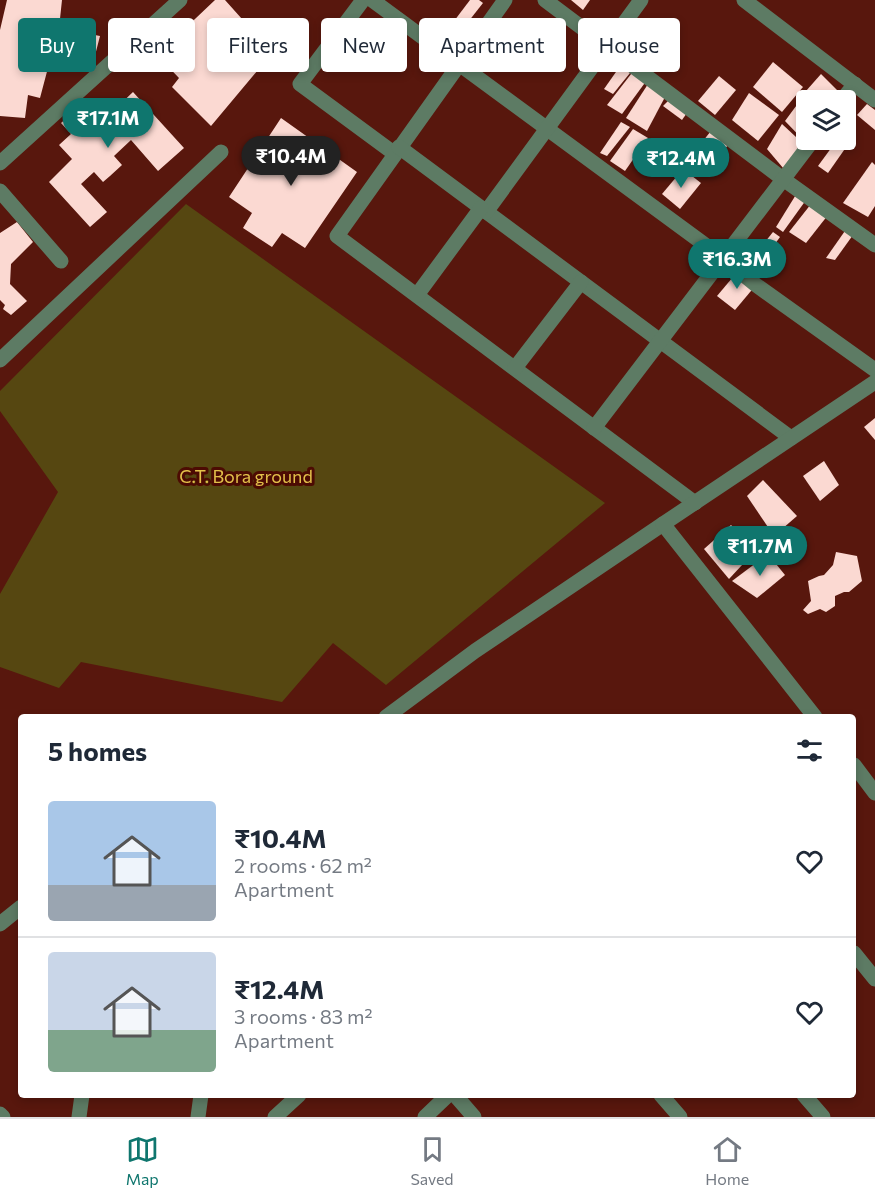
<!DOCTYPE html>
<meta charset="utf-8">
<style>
body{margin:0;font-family:Commissioner,sans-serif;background:#f6f6f7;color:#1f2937;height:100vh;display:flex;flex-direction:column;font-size:22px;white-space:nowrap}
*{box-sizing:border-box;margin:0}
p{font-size:20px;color:#747a83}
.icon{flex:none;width:33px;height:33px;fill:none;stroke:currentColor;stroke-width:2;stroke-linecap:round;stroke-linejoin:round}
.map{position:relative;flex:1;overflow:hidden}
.side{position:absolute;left:18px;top:714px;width:838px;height:384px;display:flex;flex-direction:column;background:#fff;border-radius:6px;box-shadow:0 3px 9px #0003}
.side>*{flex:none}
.top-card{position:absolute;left:18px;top:18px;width:840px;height:54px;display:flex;gap:12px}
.buttons{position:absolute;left:796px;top:90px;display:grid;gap:12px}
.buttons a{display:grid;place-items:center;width:60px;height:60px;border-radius:6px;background:#fff;box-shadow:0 3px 9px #0003;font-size:30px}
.price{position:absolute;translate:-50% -51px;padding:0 14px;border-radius:21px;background:#0f766e;color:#fff;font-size:20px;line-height:39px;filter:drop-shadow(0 2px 3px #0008)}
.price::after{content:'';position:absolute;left:50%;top:36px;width:18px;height:14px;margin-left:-9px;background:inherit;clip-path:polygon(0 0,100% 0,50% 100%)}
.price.current{background:#222;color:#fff}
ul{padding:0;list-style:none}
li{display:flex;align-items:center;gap:18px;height:150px;padding:0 30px}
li+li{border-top:2px solid #e0e1e3}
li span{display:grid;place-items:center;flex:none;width:168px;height:120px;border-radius:6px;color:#555}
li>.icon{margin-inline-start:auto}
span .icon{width:72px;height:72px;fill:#fffc;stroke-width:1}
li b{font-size:26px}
h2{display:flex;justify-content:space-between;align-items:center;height:72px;padding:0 30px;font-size:26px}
.pill{padding:0 21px;border-radius:6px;background:#fff;box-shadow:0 3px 9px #0003;font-size:21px;line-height:54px}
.pill.current{background:#0f766e;color:#fff}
.dock{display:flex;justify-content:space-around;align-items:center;height:84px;border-top:2px solid #e0e1e3;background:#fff;font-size:16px;color:#747a83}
.dock a{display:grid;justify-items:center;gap:3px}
.dock .current{color:#0f766e}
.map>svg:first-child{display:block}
</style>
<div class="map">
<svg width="875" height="1117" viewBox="0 0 875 1117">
<rect width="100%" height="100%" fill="#58170d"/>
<polygon fill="#564711" points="186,204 605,503 386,685 333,643 282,702 81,662 59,688 0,667 0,594 58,492 0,411 0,391"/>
<g fill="#fbd9d2">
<polygon points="7,0 62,0 59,28 100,36 91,71 49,64 40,98 28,95 25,118 0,116 0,30"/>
<polygon points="215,0 225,0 242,19 236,25 268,58 211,126 172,87 179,78 157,55"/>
<polygon points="470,0 479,0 483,3 457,36 448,29"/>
<polygon points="571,0 590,0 583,10"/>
<polygon points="651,26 675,34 653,67 632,54"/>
<polygon points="623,62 634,68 613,94 604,89"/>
<polygon points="773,62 803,87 782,112 753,87"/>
<polygon points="635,69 647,80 622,114 607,105"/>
<polygon points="821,74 840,93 836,100 815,100 806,91"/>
<polygon points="719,76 736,90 715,115 698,101"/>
<polygon points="648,84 665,97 647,131 626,118"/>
<polygon points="133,92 184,148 158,171 131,140 114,156 122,165 110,176 103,182 94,172 81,184 107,212 90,227 49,182 72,159 59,145 71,134 61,123 78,108 86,116 101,102 111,113"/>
<polygon points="749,93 779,115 758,141 732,120"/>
<polygon points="671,98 689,110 682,120 663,106"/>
<polygon points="802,98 807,102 807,140 813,150 785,121"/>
<polygon points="867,104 875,110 875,130 857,115"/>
<polygon points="281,118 357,172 305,248 282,233 272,247 243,228 252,213 229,197"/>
<polygon points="621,122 630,127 607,156 600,153"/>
<polygon points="782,124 810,150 789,175 767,149"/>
<polygon points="633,129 648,138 625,171 610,161"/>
<polygon points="711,131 728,145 707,171 690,157"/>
<polygon points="837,140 844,140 849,143 828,173 818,166"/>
<polygon points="872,162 875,165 875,206 868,217 843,203"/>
<polygon points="683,169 701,183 680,209 662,194"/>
<polygon points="797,193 806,200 783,232 776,227"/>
<polygon points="811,204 828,215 806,243 789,232"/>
<polygon points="17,222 33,242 11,264 10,284 27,301 11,315 3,309 5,305 0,300 0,233"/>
<polygon points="847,228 853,235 835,260 826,258"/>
<polygon points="773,232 780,237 759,266 750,261"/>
<polygon points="738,271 756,285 735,310 717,296"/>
<polygon points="875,418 875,440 864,427"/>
<polygon points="824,461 839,485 820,501 803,476"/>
<polygon points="763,480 797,516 774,536 747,496"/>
<polygon points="731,525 756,550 729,579 704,549"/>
<polygon points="836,552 857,556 862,581 849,592 844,592 835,596 835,606 826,612 820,609 808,614 803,610 811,601 808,581 819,576 824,575 833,565"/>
<polygon points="768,554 785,575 757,598 732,581"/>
</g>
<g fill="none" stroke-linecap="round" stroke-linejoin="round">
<g stroke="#5d7b64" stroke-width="15">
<polyline points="363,0 300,84 395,154"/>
<polyline points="372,0 723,258 756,285 875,370"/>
<polyline points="505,0 337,236 695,503"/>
<polyline points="545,0 783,179 875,245"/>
<polyline points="744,0 875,100"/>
<polyline points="842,100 855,84"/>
<polyline points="399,147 791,438"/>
<polyline points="0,163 180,0"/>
<polyline points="0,191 61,261"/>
<polyline points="486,212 641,0"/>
<polyline points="417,295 481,208"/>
<polyline points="0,360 221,152"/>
<polyline points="515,368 581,282"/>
<polyline points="594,428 813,140"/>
<polyline points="386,717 475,651 663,524"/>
<polyline points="815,717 663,524 875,382"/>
<polyline points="854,765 875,793"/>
<polyline points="0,924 21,907"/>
<polyline points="854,953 875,979"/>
<polyline points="455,1095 474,1117"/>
<polyline points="661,1095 680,1117"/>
<polyline points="804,1095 823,1117"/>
<polyline points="0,1114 3,1117"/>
<polyline points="79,1117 82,1095"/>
<polyline points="198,1117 201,1095"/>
<polyline points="275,1117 299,1095"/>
<polyline points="425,1117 448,1095"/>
</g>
</g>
<g text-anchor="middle" stroke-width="6" stroke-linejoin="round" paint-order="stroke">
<g font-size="18" fill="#e3c04a" stroke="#4c0b03">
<text x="246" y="483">C.T. Bora ground</text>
</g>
</g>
</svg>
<div class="buttons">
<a><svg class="icon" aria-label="layers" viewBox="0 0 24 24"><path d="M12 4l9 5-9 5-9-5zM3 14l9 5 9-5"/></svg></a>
</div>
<b class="price" style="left:108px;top:149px">₹17.1M</b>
<b class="price current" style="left:291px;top:187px">₹10.4M</b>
<b class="price" style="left:681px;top:189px">₹12.4M</b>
<b class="price" style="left:737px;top:290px">₹16.3M</b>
<b class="price" style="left:760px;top:577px">₹11.7M</b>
<div class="top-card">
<a class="pill current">Buy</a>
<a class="pill">Rent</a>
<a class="pill">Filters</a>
<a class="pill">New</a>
<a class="pill">Apartment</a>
<a class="pill">House</a>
</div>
<section class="side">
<h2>5 homes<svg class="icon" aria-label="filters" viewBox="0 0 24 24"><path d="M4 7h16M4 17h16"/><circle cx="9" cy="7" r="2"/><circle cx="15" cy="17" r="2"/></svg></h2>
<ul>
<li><span style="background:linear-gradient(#a9c7e8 70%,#9aa5b1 0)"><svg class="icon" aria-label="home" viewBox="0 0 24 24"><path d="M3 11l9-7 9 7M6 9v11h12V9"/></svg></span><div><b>₹10.4M</b><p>2 rooms · 62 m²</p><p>Apartment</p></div><svg class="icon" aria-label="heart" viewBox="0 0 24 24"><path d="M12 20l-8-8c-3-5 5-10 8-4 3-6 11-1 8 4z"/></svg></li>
<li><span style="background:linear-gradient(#c9d6e8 65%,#7fa58c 0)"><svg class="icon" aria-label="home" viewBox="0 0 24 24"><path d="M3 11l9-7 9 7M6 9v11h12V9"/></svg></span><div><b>₹12.4M</b><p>3 rooms · 83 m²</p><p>Apartment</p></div><svg class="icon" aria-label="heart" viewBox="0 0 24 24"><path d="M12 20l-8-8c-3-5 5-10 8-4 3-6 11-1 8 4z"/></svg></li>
</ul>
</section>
</div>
<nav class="dock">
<a class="current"><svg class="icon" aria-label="map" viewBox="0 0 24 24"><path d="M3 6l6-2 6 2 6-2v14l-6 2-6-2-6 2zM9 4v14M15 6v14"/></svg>Map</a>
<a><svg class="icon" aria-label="saved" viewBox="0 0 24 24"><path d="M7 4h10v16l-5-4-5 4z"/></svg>Saved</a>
<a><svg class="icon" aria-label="home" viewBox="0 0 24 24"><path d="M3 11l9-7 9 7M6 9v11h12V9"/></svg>Home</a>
</nav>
